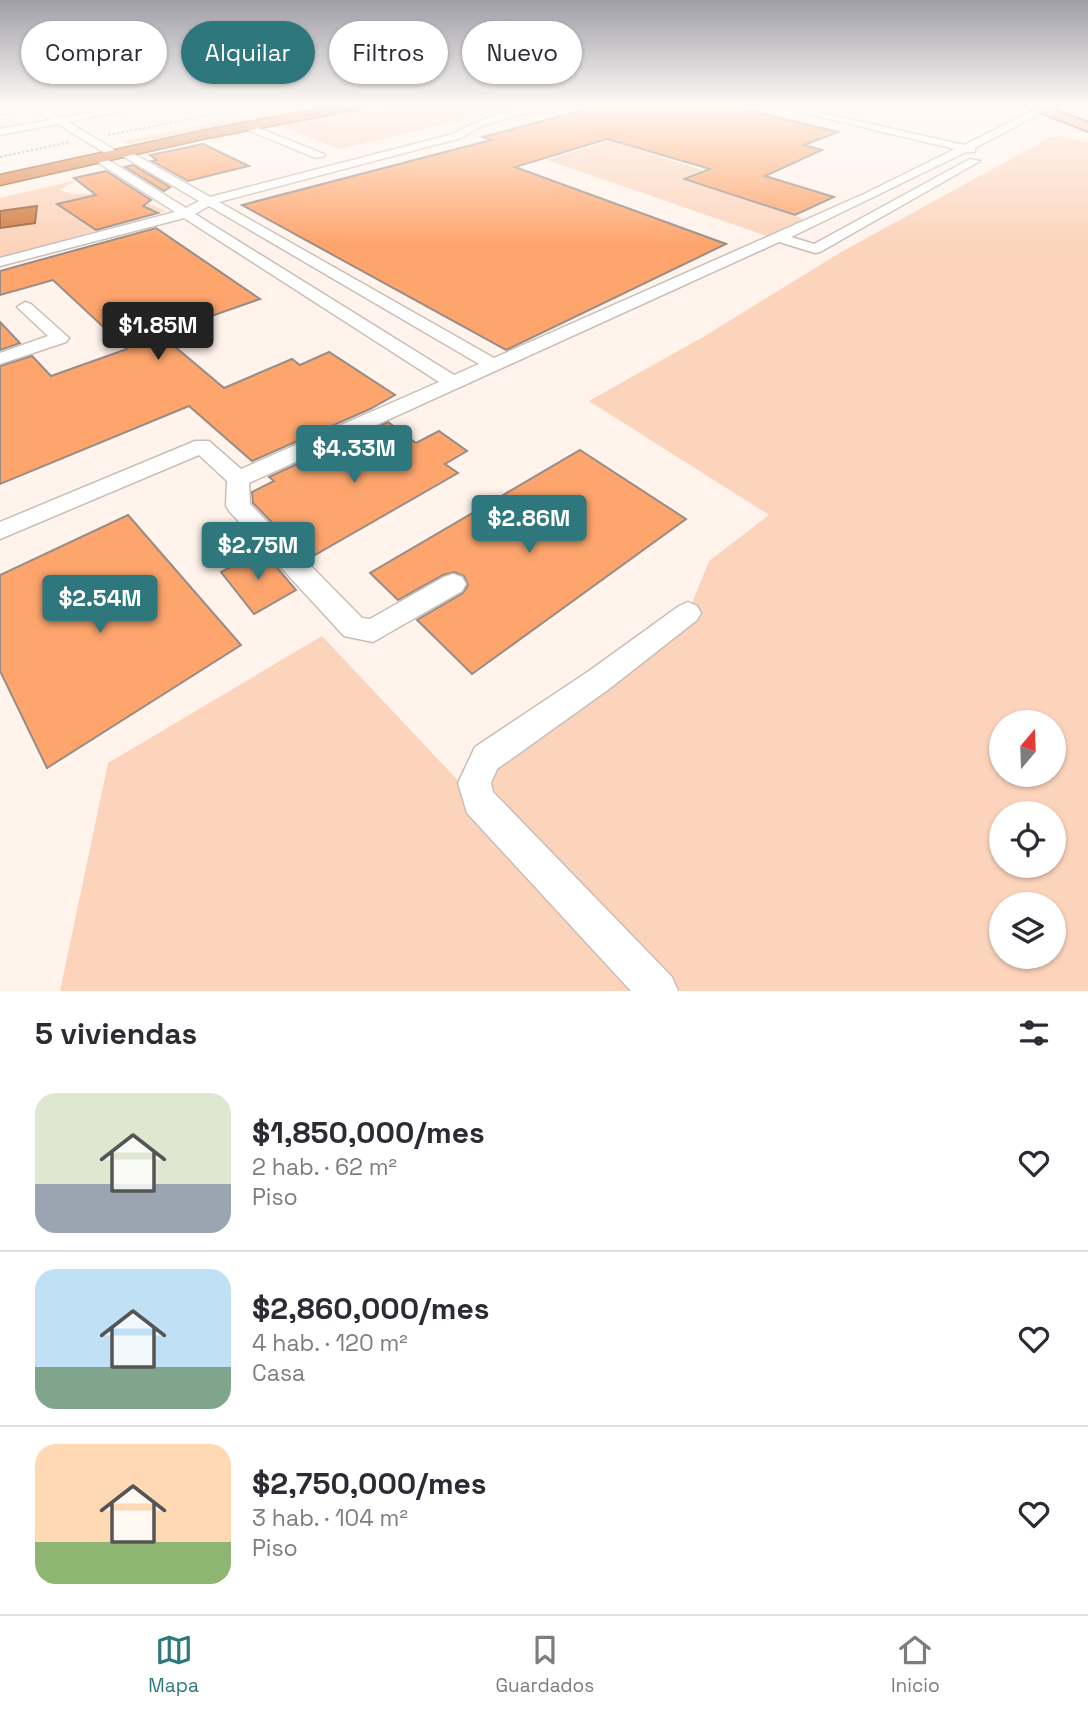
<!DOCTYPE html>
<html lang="es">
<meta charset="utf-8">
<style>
body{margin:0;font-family:"Space Grotesk",sans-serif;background:#f7f7f7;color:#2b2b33;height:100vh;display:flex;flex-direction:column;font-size:26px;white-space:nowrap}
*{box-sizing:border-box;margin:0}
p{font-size:23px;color:#7c7c81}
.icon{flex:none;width:38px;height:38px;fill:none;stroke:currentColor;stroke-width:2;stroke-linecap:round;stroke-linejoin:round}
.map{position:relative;height:991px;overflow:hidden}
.panel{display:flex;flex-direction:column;background:#fff;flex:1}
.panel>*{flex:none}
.banner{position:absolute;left:21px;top:21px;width:700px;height:63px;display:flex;gap:14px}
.needle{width:46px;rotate:19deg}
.tools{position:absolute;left:989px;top:710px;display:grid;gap:14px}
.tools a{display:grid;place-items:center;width:77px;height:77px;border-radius:50%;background:#fff;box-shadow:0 2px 5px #0004;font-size:35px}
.price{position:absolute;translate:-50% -60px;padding:0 16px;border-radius:7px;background:#2e787d;color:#fff;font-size:23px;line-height:46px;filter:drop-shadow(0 2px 4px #0008)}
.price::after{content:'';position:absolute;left:50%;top:42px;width:21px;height:16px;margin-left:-10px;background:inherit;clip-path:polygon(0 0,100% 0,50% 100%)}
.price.active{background:#222;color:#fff}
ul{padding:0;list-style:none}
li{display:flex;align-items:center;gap:21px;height:175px;padding:0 35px}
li+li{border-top:2px solid #e1e1e2}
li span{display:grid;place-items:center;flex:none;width:196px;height:140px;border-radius:21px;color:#555}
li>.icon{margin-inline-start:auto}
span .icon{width:84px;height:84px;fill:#fffc;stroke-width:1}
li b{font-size:30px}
h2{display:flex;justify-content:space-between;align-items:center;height:84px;padding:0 35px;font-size:30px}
.chip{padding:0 24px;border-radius:32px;background:#fff;box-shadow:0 2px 5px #0004;font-size:24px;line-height:63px}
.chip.active{background:#2e787d;color:#fff}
.menu{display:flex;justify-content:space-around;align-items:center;height:98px;border-top:2px solid #e1e1e2;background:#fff;font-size:19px;color:#7c7c81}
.menu a{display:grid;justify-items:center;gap:4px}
.menu .active{color:#2e787d}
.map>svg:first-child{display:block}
</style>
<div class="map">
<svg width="1088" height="991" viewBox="0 0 1088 991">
<rect width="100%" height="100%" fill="#fff3ec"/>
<g fill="#fcd4bc" fill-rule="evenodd">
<polygon points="310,105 329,105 127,144 121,141"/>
<polygon points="396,105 531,105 339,149 281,126"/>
<path d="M1059 136 1088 143V991H658L479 801 486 758 688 613 709 561 769 515 589 401 703 337 843 251 1051 137ZM1001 723H1054V775H1001ZM1001 814H1054V866H1001ZM1001 905H1054V957H1001Z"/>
<polygon points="609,141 702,170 680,179 807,220 770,237 547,160"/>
<polygon points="77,180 60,190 72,194 122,193 166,211 0,258 0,198"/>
<polygon points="322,636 656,991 60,991 108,763"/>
</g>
<polygon fill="#d37e46" stroke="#9f623a" stroke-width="2" points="37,206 35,223 0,228 0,211"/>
<g fill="#fea56d" stroke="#988d86" stroke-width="2">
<polygon points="601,105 727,105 838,132 804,145 822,150 765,176 834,197 795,215 684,179 710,169 607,139 515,167 726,244 506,350 242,205 491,140 483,137"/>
<polygon points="203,144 249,166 188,181 152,161 157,160 150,155"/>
<polygon points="133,165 170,187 164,191 125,167"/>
<polygon points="106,171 151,200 143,206 158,213 96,230 57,204 96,195 74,178"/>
<polygon points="156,228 260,299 160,334 224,388 292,359 300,365 329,352 395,395 370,409 252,461 189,406 0,484 0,366 32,356 51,376 127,349 53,280 0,295 0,271"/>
<polygon points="0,322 20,343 0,350"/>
<polygon points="388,422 416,443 439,431 467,451 445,464 458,473 308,559 253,503 252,492 274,481 269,477"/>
<polygon points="580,450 686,519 472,674 417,620 463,593 468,585 464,576 454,572 443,575 398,600 370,573"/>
<polygon points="128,515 241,645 47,768 0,671 0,575"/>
<polygon points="262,550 296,590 254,614 221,572"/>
</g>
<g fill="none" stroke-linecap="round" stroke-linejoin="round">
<defs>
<g id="minor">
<path d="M17 105H39L61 118 133 105H153L68 122 118 152 127 150 210 197 453 134C482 118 519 105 553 105L481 126 461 138 219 202 494 358 864 194 955 149 770 105H787L964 145 1039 108 1047 110 975 148V152H966L791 237 814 244 970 159 980 161 820 252 815 253 779 242 249 483 250 504 362 618 370 619 444 577 453 574 462 577 466 584 462 591 373 642 344 636 230 512 226 506 227 481 199 455 0 539V522L195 441H209L241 469 439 382 184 218 0 266V258L175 212 94 160V156H102L186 208 199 201 119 154 110 156 58 124 0 135V129L50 120 31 108 0 114V108ZM209 206 479 364 454 375 195 214Z"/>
<polygon points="246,123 324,154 325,156 316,158 243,128 241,126"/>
<polygon points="25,302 31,304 69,338 66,342 0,364 0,353 48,336 17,307"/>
<polygon points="688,602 697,606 701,613 697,620 609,689 497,769 491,783 493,792 672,977 678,991 631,991 467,813 458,783 475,747 589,671 679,606"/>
</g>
<polygon id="major" points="1022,105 1039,105 1088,123 1088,131"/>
<polygon id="highway" points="339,105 365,105 359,109 202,139 0,185 0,175 202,131"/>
</defs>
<use href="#minor" stroke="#c9beb7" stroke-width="3"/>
<use href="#major" stroke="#9d633c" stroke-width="4"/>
<use href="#highway" stroke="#9d633c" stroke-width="3"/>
<g stroke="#b6ada7" stroke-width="2" stroke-dasharray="2.5 2" stroke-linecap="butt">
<polyline points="108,135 264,105"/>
<polyline points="0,157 70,142"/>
</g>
<use href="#minor" fill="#fff" fill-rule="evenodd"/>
<use href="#major" fill="#ebb694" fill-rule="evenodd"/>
<use href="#highway" fill="#de864c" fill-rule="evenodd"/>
</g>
<linearGradient id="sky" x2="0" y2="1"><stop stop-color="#9f9ea7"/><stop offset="0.43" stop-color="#fffaf6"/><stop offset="1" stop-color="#fffaf6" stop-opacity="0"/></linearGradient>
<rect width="1088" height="244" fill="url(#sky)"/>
</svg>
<div class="tools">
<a><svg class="needle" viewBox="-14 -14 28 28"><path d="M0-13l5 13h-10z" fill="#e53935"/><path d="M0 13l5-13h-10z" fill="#7c7c81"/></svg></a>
<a><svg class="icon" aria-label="locate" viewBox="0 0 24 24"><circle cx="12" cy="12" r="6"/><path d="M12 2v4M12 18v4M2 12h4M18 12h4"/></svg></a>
<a><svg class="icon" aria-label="layers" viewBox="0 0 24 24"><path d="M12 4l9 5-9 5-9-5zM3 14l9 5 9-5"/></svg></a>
</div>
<b class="price active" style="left:158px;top:362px">$1.85M</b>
<b class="price" style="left:354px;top:485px">$4.33M</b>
<b class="price" style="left:529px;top:555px">$2.86M</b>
<b class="price" style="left:258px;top:582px">$2.75M</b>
<b class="price" style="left:100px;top:635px">$2.54M</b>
<div class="banner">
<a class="chip">Comprar</a>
<a class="chip active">Alquilar</a>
<a class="chip">Filtros</a>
<a class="chip">Nuevo</a>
</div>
</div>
<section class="panel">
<h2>5 viviendas<svg class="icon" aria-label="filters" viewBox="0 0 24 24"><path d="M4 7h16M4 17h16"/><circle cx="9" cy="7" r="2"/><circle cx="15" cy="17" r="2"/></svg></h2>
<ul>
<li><span style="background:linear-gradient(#dfe7d0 65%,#9aa5b1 0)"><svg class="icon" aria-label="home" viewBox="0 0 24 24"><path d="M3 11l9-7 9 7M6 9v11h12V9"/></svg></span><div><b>$1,850,000/mes</b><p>2 hab. · 62 m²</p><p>Piso</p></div><svg class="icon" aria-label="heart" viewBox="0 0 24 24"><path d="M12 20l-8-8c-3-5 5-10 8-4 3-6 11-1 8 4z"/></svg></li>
<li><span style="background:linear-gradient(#bfe0f5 70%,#7fa58c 0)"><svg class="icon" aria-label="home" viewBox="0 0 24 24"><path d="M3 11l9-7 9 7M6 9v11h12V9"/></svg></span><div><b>$2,860,000/mes</b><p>4 hab. · 120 m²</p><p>Casa</p></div><svg class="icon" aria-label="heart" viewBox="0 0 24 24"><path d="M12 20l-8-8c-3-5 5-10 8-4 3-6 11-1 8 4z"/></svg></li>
<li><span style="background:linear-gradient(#ffd9b3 70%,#8fb573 0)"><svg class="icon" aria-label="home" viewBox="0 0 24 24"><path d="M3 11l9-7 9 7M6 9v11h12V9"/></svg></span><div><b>$2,750,000/mes</b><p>3 hab. · 104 m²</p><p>Piso</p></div><svg class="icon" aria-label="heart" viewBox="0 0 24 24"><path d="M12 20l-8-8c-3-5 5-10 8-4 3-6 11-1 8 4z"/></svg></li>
</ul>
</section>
<nav class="menu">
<a class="active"><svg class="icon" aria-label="map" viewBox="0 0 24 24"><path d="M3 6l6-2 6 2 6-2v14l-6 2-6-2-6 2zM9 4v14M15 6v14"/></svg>Mapa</a>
<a><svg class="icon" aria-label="saved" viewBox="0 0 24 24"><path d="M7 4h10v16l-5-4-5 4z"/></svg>Guardados</a>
<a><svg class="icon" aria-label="home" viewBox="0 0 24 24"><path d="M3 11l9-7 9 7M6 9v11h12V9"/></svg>Inicio</a>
</nav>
